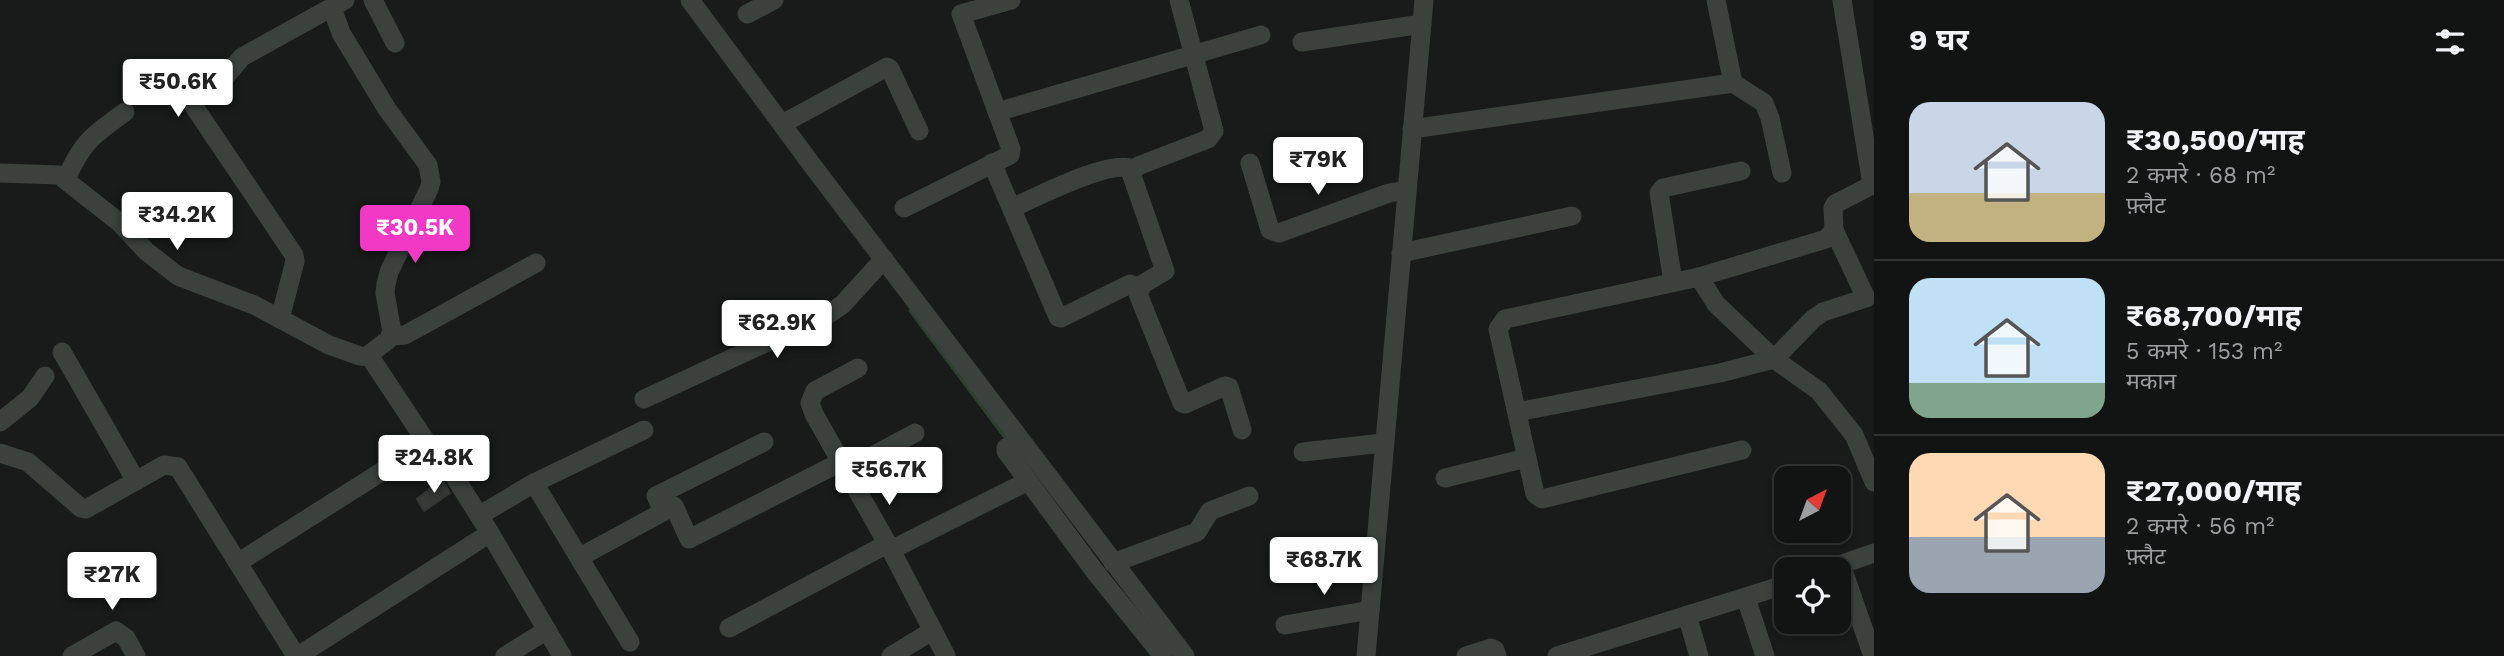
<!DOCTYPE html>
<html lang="hi">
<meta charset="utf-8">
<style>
body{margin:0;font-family:"Work Sans","Noto Sans Devanagari",sans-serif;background:#1f2122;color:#f1f3f6;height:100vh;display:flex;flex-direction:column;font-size:26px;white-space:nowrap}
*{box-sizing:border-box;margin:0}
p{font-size:23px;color:#9c9ea0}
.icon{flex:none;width:38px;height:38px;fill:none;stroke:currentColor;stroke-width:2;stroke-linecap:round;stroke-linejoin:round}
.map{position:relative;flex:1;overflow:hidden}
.drawer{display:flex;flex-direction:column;background:#121414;width:630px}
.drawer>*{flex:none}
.needle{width:46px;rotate:41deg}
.buttons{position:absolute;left:1774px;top:466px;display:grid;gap:14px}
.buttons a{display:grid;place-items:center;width:77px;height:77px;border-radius:14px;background:#121414;box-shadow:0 4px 10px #0003,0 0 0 2px #313334;font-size:35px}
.price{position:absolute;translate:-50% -60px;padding:0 16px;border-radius:7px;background:#fff;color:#222;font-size:23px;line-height:46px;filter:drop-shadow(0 2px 4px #0008)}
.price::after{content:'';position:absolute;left:50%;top:42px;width:21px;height:16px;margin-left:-10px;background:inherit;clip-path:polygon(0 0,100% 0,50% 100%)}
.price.current{background:#f239c6;color:#fff}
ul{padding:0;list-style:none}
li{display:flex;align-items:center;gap:21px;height:175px;padding:0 35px}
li+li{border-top:2px solid #313334}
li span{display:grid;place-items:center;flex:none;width:196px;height:140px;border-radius:21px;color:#555}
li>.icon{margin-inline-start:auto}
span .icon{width:84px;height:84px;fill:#fffc;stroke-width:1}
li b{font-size:30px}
h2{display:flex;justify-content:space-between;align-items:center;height:84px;padding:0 35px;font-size:30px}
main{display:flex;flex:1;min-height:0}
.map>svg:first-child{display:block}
</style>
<main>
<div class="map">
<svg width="1874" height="656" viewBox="0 0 1874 656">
<rect width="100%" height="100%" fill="#181b1a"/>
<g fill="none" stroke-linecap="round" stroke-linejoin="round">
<polyline stroke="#2e3f2f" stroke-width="4.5" points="911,311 1009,442"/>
</g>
<polygon fill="#353a37" stroke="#323735" stroke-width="2" points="442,479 450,493 424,511 417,499"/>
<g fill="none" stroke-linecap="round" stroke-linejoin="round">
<g stroke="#3b423e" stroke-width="19">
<polyline points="373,0 395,43"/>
<polyline points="690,0 812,165 1185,656"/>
<polyline points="1179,0 1214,131 1208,139 1138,166 1131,173 1165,271 1143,284 1138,294 1182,403 1185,404 1225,386 1229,387 1242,430"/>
<polyline points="1842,0 1872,185 1874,185"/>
<polyline points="332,8 341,33 387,109 428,165 431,182 429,189 389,272 386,284 385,293 392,332 388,340 371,353 372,360 427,443 442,457 490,533"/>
<polyline points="747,14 774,0"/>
<polyline points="1302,42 1422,24"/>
<polyline points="1733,83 1764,103 1770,118 1782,173"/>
<polyline points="997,112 1261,35"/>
<polyline points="782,124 887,67 890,69 919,131"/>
<polyline points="1412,129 1733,83 1716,0"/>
<polyline points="992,163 1058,317 1061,318 1130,284 1139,288"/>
<polyline points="1250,163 1270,230 1279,233 1389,193 1407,190"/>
<polyline points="0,173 59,175 120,223 146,251 178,276 254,305 329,345 360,356 371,357"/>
<path d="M66 179C82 142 93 135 125 112"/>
<polyline points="904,208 1010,155 1011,149 961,14 1011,0"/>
<path d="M1012 208C1037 197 1111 158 1133 169"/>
<polyline points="1401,253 1572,216"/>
<polyline points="1699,277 1716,304 1774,359 1819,391 1854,435 1874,482"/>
<polyline points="1673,282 1659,193 1663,188 1741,171"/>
<polyline points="280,319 295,261 294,255 193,105 193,99 225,77 242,57 345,0"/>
<polyline points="391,336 405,335 536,263"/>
<polyline points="62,352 136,481"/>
<polyline points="858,368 815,391 810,403 814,414 891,550 946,656"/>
<polyline points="644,399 830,313 842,305 884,259"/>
<polyline points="1517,412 1720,373 1774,359 1813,319 1823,312 1866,298 1834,230"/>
<polyline points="0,422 30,398 45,376"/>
<polyline points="1019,439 1006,448 1006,451 1096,573 1163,656"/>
<polyline points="1742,450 1542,499 1535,494 1498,329 1505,319 1699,277 1826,239 1834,230 1833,208 1835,204 1872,185"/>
<polyline points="1303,452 1383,443"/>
<polyline points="0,453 28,462 81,508 86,509 164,465 178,467 296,656"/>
<polyline points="846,470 915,433"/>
<polyline points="1445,478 1527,458"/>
<polyline points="534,483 630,642"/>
<polyline points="663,511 656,496 764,442"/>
<polyline points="480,515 534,483 644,430"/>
<polyline points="891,550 1028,481"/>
<polyline points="580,557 674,506 689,539 841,462"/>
<polyline points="239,562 427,443"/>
<polyline points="1113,563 1197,532 1210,511 1249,496"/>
<polyline points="1841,565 1873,656"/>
<polyline points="1831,568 1874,553"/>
<polyline points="1746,598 1765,656"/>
<polyline points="1687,615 1699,656"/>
<polyline points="1285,625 1370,610"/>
<polyline points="729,628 887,544"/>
<polyline points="72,656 116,631 126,638 136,656"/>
<polyline points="298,656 490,533 562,656"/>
<polyline points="505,656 547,630"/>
<polyline points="891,656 932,631"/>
<polyline points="1366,656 1424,0"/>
<polyline points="1466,656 1491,648 1495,650 1497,656"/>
<polyline points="1557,656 1787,584"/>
</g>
</g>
</svg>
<div class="buttons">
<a><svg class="needle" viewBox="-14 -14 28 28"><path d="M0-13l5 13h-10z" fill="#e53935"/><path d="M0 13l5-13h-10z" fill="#9c9ea0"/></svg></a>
<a><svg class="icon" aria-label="locate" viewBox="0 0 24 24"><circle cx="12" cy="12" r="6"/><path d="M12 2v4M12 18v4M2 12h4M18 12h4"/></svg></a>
</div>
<b class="price" style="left:178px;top:119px">₹50.6K</b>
<b class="price" style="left:1318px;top:197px">₹79K</b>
<b class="price" style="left:177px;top:252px">₹34.2K</b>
<b class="price current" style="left:415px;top:265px">₹30.5K</b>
<b class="price" style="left:777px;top:360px">₹62.9K</b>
<b class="price" style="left:434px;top:495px">₹24.8K</b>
<b class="price" style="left:889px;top:507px">₹56.7K</b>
<b class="price" style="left:1324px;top:597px">₹68.7K</b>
<b class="price" style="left:112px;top:612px">₹27K</b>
</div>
<section class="drawer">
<h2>9 घर<svg class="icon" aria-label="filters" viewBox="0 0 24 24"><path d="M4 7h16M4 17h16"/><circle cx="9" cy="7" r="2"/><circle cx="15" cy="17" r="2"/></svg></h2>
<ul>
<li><span style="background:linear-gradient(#c9d6e8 65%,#c2b280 0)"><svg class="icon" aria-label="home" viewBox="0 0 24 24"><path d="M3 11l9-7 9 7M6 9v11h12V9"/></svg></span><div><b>₹30,500/माह</b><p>2 कमरे · 68 m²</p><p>फ़्लैट</p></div></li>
<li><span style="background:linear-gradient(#bfe0f5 75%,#7fa58c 0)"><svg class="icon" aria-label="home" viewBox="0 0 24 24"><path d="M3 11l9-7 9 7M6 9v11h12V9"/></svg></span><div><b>₹68,700/माह</b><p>5 कमरे · 153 m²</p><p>मकान</p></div></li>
<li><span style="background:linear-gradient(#ffd9b3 60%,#9aa5b1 0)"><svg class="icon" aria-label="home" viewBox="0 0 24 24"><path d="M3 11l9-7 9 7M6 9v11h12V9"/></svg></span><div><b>₹27,000/माह</b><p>2 कमरे · 56 m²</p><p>फ़्लैट</p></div></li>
</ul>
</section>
</main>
